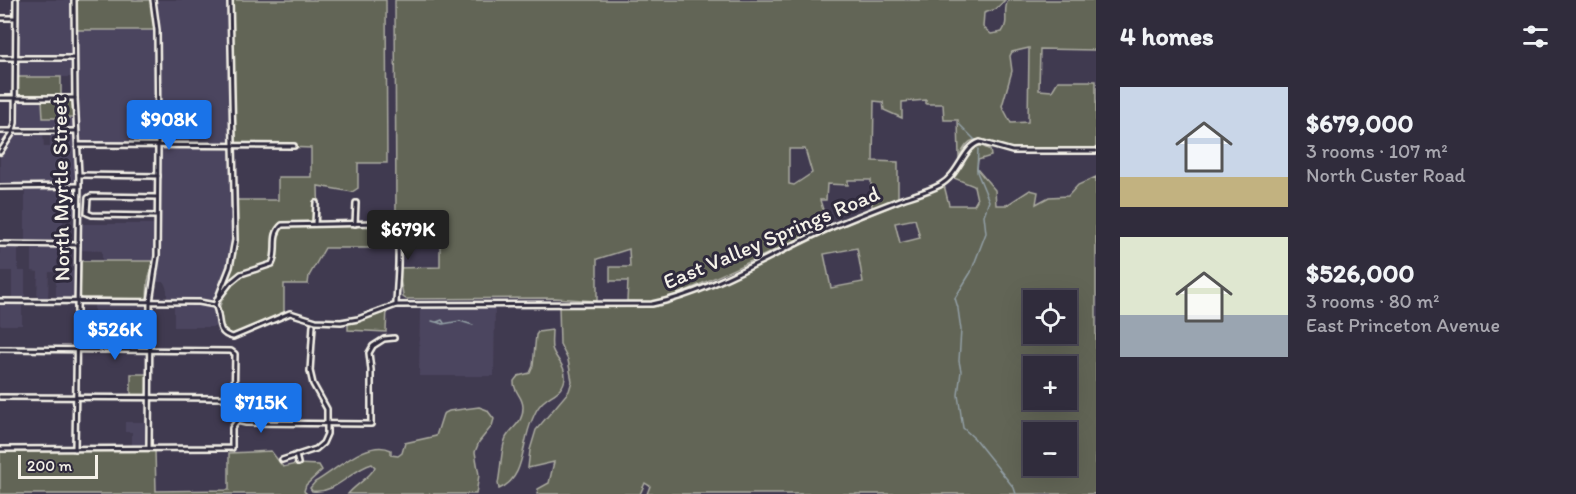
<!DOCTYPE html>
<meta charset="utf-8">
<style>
body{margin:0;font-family:Itim,sans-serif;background:#3c3847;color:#f1f3f6;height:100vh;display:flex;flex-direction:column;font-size:22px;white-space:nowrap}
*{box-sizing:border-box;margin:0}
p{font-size:20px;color:#a8a7af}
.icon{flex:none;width:33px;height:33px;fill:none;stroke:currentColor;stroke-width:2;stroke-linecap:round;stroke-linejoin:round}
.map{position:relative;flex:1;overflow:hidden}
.side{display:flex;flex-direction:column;background:#302c3c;width:480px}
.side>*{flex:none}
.controls{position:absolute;left:1023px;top:290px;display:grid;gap:12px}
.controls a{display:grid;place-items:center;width:54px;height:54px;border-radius:0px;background:#302c3c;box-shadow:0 6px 24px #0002,0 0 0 2px #4b4856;font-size:30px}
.scale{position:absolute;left:18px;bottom:15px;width:80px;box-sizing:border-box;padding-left:6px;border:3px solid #f4f1e8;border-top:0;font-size:16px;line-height:21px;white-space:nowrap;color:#f4f1e8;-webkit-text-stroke:4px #2f2a3d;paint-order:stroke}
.price{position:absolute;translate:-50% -51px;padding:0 14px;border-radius:6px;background:#1a73e8;color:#fff;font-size:20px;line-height:39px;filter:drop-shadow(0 2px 3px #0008)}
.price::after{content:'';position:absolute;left:50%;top:36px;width:18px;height:14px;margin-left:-9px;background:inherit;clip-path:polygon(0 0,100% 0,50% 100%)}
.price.selected{background:#222;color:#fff}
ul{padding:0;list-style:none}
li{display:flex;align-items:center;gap:18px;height:150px;padding:0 24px}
li span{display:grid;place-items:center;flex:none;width:168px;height:120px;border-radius:0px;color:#555}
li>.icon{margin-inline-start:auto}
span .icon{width:72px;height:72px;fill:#fffc;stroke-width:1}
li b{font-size:26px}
h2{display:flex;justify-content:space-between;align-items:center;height:72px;padding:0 24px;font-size:26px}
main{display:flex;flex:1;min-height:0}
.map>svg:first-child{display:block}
</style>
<main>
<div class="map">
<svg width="1096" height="494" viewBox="0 0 1096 494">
<rect width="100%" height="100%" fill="#403a50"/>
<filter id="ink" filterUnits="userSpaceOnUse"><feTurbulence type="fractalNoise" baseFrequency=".0167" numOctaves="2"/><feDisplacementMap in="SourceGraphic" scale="12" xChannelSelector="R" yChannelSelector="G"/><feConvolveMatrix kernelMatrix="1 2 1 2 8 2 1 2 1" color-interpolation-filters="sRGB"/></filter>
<g filter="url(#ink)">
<g fill="#4c455e">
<polygon points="17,0 72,0 72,55 18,55"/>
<polygon points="155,0 229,0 230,144 160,142 159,30"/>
<polygon points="76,30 156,30 153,143 84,143 81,141 76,100"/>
<polygon points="20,60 71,60 71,77 18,77 17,62"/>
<polygon points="19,100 42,100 43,118 73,118 74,128 17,130"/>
<polygon points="16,133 43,133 44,147 50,147 50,133 76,133 78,143 76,184 0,184 0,156"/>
<polygon points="162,148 231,150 233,245 230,261 217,296 213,300 167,300 167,290 164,282 153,282 157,265 159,150"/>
<polygon points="25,188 77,190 77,216 63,216 63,243 25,242"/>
<polygon points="80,224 154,224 154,261 102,261 102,251 80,250"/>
<polygon points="0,246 18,246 18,271 25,271 25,299 12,299 12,271 0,271"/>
<polygon points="32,246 57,246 57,271 75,271 74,299 56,299 56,272 49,272 48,299 37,299 38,272 32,271"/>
<rect x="0" y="303" width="22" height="22"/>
<polygon points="94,303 148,304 148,327 136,327 136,348 88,348 88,326 94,326"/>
<polygon points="174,303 212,304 216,312 217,327 174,327"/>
<polygon points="420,305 495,305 494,376 419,376"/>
<polygon points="125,422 147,422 147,446 132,447 132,432 125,432"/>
</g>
<g fill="#626557" stroke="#ababa0" stroke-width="1.5" fill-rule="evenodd">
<polygon points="76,0 151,0 156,30 76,30"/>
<path d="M231 0H386L387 163H358V188L352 192 318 186 319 223 290 222 279 226C270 237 280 251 272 262 267 269 253 267 245 270 233 275 226 286 219 297 235 262 236 237 236 200H278V177H311V148L236 145 234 141Z"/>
<path d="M395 0H1005L996 9 984 13 983 27 991 34 1002 32C1010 21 1002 12 1008 0H1096V50L1040 49 1039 90 1052 91 1058 81H1096V148C1066 149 1025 154 996 146 988 144 983 138 974 140 966 142 963 151 959 157L958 120H944L943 104H926V100L902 102V118L884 110 883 102 874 101 873 161 898 162V198L872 209 871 180H848V185L827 184 826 200H820L828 226 670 298 652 302 627 301 628 281H610V267H630L629 249 597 259V301L555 298 406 299 403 297C403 286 398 279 398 268L440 267V216H396ZM1029 48 1028 122 1011 123 1002 106 1012 71 1010 56 1012 52ZM789 149H805L812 173 794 185 789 184Z"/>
<polygon points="18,77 61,77 61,96 20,96 18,94"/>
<polygon points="42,100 72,100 73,118 43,118"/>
<path d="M973 146H982L990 150 991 156 978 160 977 169 995 190 996 205H1007L1030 190 1038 192 1036 204 1049 197 1068 196 1078 185 1096 177V494H647L650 486 645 483 640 494H537L538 489 549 483 554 462 528 468 530 450 536 430 569 391 572 381 568 360 560 344 559 305 650 306 686 297 806 241 944 185 949 205H974L977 200 974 186 954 178ZM915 219 920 238 900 243 895 223ZM857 248 863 282 831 288 824 254ZM1034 300H1066V333H1034ZM1034 366H1066V399H1034ZM1034 432H1066V465H1034Z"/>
<path d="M286 225 391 226V248H325L309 276 308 284H284V313L232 336C204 329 224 287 239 276 248 269 260 270 271 267 281 254 270 232 286 225Z"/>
<polygon points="81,261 154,261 148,281 147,299 80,298"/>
<polygon points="387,308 386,332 348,330 348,323 358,322"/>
<path d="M552 330C552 335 551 343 552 348 555 359 566 365 565 378 563 393 550 394 541 404 537 408 534 415 532 420 521 443 526 478 499 489L498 483C501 471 501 444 507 436 514 425 523 423 523 407 523 396 513 392 514 381L518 376 530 373 533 366 536 335 538 332Z"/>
<polygon points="131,374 148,374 147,396 131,396"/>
<path d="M479 407 487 410 494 419 492 426 479 442 475 452 479 475 476 494H348C355 485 371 477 375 467L372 464C350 470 337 494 312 491L310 488 315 482C335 471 368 438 391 450V455L398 456 402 453 405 443 436 436 443 414 449 411Z"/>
<polygon points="155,450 156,491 229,490 229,453 271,451 283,467 296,464 319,465 322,470 306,485 304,491 307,494 0,494 0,451"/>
</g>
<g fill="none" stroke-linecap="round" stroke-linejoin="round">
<g stroke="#929fa5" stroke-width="1.5">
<polyline points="959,124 975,140"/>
<polyline points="958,308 955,298 971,272 986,233 984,215 989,201 977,172 978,149"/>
<polyline points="958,309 961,330 959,361 961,371 958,395 963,428 974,438 1014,488 1016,494"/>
<polyline points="432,321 443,324 460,321 473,325"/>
<polyline points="437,322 442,320 444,323"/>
</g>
<defs>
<g id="minor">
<polyline points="74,0 75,98 79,175 75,449"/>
<polyline points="0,18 15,18"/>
<polyline points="0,58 74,58"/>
<polyline points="0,98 75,98"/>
<polyline points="0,131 76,131"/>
<polyline points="79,145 294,146"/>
<polyline points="0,152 12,134 15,123 16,0"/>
<polyline points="79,175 158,176"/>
<polyline points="0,187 79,186"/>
<polyline points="157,197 91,196 88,198 87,213 92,215 157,216"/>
<polyline points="315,224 316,203"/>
<polyline points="355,224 356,203"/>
<polyline points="0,244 78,245"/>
<path d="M217 300 230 283 241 274 272 264C279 251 270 235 282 225L377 223 392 224C403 236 396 288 396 305"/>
<polyline points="0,301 199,302 215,305"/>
<path d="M215 305C222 317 214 334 233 337L290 313 316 321 341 322 358 319 396 305 652 304C709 293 771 254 825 230 850 219 876 209 902 199 914 195 929 191 940 185 960 174 963 147 980 142L1012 151H1096"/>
<polyline points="215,305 230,267 235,240 230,0"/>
<polyline points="0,349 231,351 235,354 234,411 237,421"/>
<polyline points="0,397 234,398"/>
<polyline points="237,421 246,423 371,424 371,370 369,353 373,346 384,339 394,338"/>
<polyline points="149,448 150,302 157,256 158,146 157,30 153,0"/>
<polyline points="0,449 232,448 232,428 237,421"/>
<polyline points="296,455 298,463"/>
<polyline points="282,460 316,449 323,443 327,434 327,409 313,384 310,371 313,325"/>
</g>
</defs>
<use href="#minor" stroke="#f4f1e8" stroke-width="8"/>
<use href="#minor" stroke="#2f2a3d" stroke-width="3"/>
</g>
</g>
<g text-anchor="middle" stroke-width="6" stroke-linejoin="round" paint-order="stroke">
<g font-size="22" fill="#f4f1e8" stroke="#2f2a3d">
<text transform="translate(60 189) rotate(-91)" y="8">North Myrtle Street</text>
<text transform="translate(771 237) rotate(-23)" y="8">East Valley Springs Road</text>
</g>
</g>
</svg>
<div class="controls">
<a><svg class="icon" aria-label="locate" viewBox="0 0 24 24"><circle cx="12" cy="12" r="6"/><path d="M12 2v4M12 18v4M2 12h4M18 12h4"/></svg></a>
<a>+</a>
<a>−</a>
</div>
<div class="scale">200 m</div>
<b class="price" style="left:169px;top:151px">$908K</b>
<b class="price selected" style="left:408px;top:261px">$679K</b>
<b class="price" style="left:115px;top:361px">$526K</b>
<b class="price" style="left:261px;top:434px">$715K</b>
</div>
<section class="side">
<h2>4 homes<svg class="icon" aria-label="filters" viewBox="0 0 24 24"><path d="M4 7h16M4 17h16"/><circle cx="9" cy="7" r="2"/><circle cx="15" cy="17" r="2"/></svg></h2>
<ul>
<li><span style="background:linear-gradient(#c9d6e8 75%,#c2b280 0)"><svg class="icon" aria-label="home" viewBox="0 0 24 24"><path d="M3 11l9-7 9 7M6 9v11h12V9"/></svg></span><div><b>$679,000</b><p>3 rooms · 107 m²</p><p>North Custer Road</p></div></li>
<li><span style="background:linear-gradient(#dfe7d0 65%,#9aa5b1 0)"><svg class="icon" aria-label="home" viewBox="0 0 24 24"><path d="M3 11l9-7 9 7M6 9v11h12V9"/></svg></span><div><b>$526,000</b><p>3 rooms · 80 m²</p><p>East Princeton Avenue</p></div></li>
</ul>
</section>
</main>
